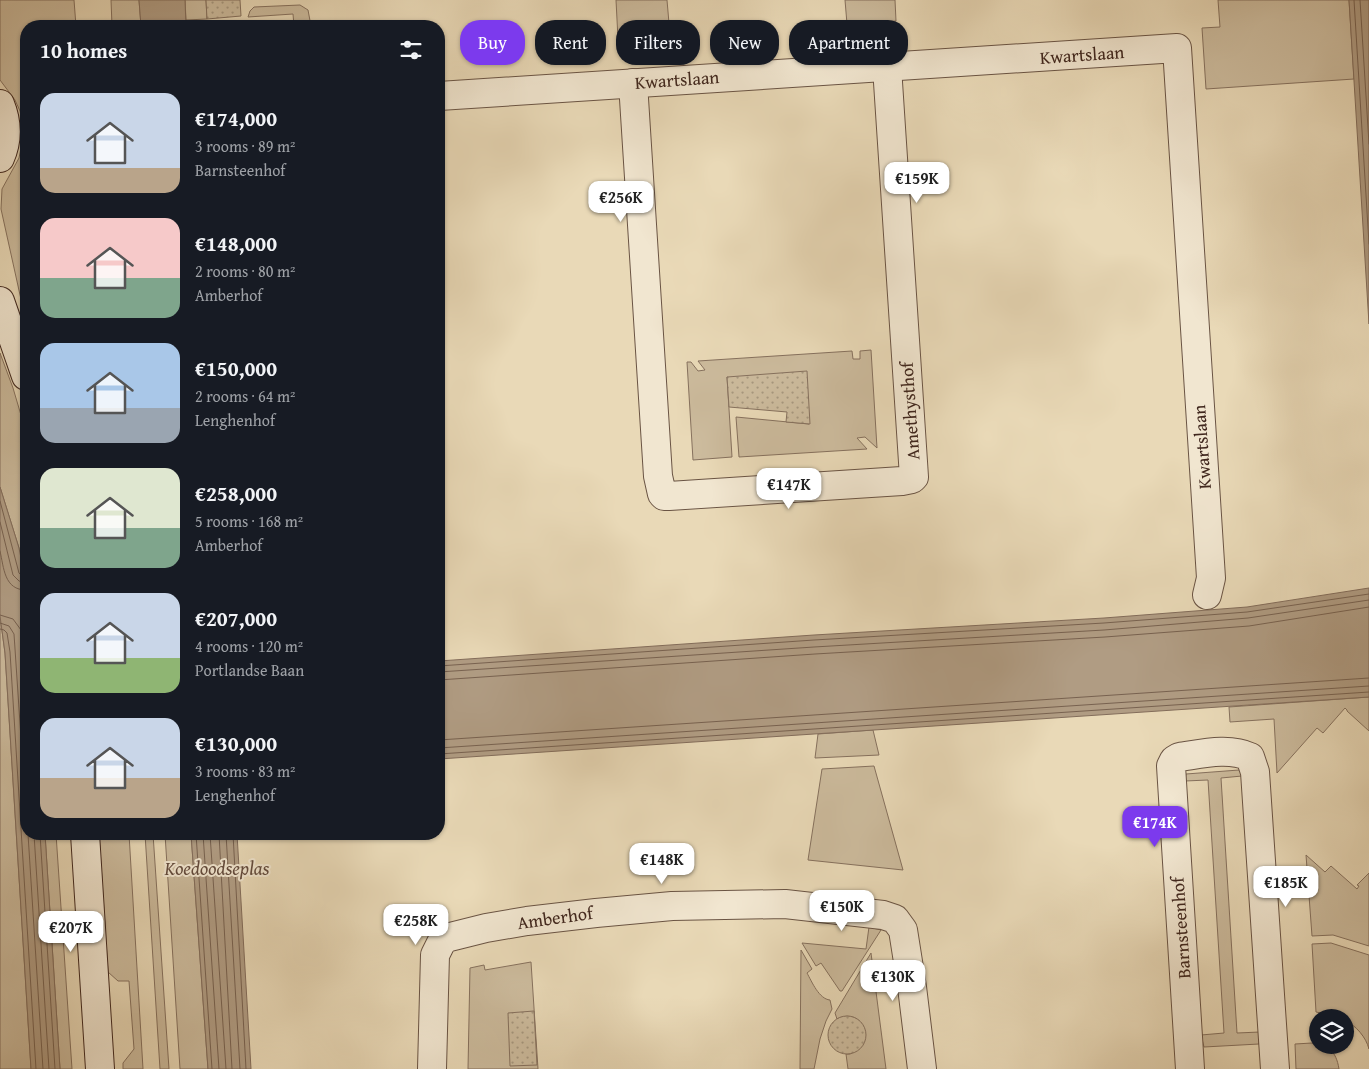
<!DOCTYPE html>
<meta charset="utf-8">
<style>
body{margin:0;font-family:"Gentium Book Plus",serif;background:#20242c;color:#f1f3f6;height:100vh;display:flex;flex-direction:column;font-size:19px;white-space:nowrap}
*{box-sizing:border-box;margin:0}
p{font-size:16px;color:#9ea1a6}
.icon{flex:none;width:28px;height:28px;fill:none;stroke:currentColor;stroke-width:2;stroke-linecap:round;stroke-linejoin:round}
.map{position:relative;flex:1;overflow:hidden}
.drawer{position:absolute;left:20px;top:20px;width:425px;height:820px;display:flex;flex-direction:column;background:#171b24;border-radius:20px;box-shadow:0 1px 4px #0004}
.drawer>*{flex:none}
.guide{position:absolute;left:460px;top:20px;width:475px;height:45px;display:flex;gap:10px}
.tools{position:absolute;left:1309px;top:1009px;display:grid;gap:10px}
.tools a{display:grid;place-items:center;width:45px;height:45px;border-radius:50%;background:#171b24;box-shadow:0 1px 4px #0004;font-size:25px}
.price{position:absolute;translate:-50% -42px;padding:0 11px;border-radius:10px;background:#fff;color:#222;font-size:16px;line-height:32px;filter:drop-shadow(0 1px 2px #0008)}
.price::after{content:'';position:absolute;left:50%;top:30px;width:15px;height:11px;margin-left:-8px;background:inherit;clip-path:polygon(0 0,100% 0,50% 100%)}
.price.selected{background:#7c3aed;color:#fff}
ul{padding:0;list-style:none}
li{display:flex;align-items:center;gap:15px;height:125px;padding:0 20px}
li span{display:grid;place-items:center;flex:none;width:140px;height:100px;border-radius:15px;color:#555}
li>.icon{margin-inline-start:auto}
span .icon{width:60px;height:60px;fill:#fffc;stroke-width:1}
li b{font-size:21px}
h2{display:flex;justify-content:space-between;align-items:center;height:60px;padding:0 20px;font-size:21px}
.pill{padding:0 18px;border-radius:20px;background:#171b24;box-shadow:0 1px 4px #0004;font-size:18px;line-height:45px}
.pill.selected{background:#7c3aed;color:#fff}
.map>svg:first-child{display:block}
</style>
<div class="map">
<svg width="1369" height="1069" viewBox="0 0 1369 1069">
<defs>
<pattern id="park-dots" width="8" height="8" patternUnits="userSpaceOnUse" patternTransform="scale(1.25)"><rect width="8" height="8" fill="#ccbb9d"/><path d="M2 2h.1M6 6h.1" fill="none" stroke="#a7987f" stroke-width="1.8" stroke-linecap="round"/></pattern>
</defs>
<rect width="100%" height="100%" fill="#e9d9b7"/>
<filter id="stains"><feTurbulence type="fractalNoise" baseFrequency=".004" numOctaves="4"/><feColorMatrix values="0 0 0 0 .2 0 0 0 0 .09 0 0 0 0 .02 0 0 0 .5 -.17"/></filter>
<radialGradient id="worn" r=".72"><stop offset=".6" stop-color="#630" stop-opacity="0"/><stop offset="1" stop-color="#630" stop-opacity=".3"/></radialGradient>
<g fill="#ccbb9d" stroke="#86715e">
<polygon points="0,0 74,0 76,26 26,26 26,322 1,209 2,189 19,158 23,138 23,127 20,111 15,100 0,80"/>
<polygon points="111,0 139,0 141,26 112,26"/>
<polygon points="185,0 206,0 207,19 186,20"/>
<polygon points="616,0 667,0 670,35 618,39"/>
<polygon points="845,0 895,0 896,21 847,24"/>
<polygon points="1218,0 1349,0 1354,79 1206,89 1202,28 1220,27"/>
<polygon points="300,5 308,10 311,26 294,26 293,14 248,17 250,11 254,7"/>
<polygon points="871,350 877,448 865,437 857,438 867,449 739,457 736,417 809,424 727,377 732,457 693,460 687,362 691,362 698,371 705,370 698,361 852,351 853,359 860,359 860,351"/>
<polygon points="0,353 13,388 26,432 26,584 19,548 0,487"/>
<polygon points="0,616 5,653 31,1069 0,1069"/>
<polygon points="1369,697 1369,731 1347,711 1347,710 1345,708 1323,733 1317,728 1277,773 1274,719 1230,722 1229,707"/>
<polygon points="873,730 879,755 815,758 818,734"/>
<polygon points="874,766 903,870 808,860 822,769"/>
<polygon points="1239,770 1242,774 1242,776 1221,778 1237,1033 1260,1032 1259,1044 1204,1047 1201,1035 1224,1033 1208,780 1185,781 1186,774"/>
<polygon points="45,834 56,834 72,1069 60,1069"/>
<polygon points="99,834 129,834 143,1069 123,1069 123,1063 134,1049 129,981 118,981 108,972"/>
<polygon points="145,834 153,834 169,1069 160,1069"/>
<polygon points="165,834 191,834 208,1069 180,1069"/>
<polygon points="1306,855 1325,872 1331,866 1357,889 1359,886 1357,885 1369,873 1369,946 1333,935 1312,936"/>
<polygon points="869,927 881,930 842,991 840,991 821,963 816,966 802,943 866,949"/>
<path d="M1331 943 1369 955V1049C1366 1037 1356 1026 1345 1020V1018L1316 1012 1312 944Z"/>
<path d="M801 950 812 969 807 973C812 982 819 999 830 1000L832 1009 826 1021 820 1039 814 1069H800Z"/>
<path d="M871 953 886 1069H848L846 1054H850L862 1046C872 1028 856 1009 837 1019L835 1013Z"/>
<polygon points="531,962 538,1069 468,1069 470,968 484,965 485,970"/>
<path d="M1312 1043C1328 1046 1336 1050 1339 1069H1296L1295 1044Z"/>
</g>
<g fill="url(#park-dots)" stroke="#86715e">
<polygon points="206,0 240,0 241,16 207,19"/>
<polygon points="807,371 810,424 786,422 787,412 729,407 727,377"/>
<polygon points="534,1011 537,1065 510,1066 508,1013"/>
<circle cx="847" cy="1035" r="19"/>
</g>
<g fill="#b09c83" stroke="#836d5b">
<polygon points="139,0 185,0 186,26 141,26"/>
<polygon points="1349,0 1369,0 1369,324"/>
<polygon points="0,487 19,548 26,584 26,834 45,834 60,1069 31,1069 5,653 0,616"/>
<polygon points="1369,588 1369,697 439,759 439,661 814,635 1104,618 1247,607"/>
<polygon points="191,834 237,834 251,1069 208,1069"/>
</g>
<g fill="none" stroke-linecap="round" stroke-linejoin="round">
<g stroke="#786250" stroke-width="1">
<polyline points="1354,0 1369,244"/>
<polyline points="1360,0 1369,144"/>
<polyline points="0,501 19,573 22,576 26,577"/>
<polyline points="0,522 13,575 19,581 26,583"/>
<path d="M0 551C4 568 4 590 26 590"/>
<polyline points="0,615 13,619 21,630 26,696"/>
<polyline points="0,623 9,626 14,634 26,813"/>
<polyline points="0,629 4,630 7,633 10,652 36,1069"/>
<polyline points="439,666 814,640 1104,623 1247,612 1369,594"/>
<polyline points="439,672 814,647 1104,630 1248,618 1369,600"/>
<polyline points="439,680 815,654 1105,637 1249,626 1369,607"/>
<polyline points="439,740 1369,678"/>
<polyline points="439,748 1369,686"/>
<polyline points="439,754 1369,692"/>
<polyline points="28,834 43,1069"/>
<polyline points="34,834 49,1069"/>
<polyline points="40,834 55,1069"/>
<polyline points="196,834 212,1069"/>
<polyline points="203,834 219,1069"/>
<polyline points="210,834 226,1069"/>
<polyline points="219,834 232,1069"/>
<polyline points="226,834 240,1069"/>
<polyline points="233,834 246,1069"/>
</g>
<defs>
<g id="street">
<polyline points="633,83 658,476 662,494 664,496 669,496 902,481 912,479 914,477 887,67"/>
<polyline points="439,96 1177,48 1211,578 1207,595"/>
<polyline points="432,1069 435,955 441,943 446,938 486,928 527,921 596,913 672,906 785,904 883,915 895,919 903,930 912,987 922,1069"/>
<path d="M1190 1069 1171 766 1174 760 1179 757C1201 754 1229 747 1250 757L1255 772 1275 1069"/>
</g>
<g id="secondary">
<path d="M0 104C7 121 8 140 0 158"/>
<polyline points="0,301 26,376"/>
<polyline points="85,834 100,1069"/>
</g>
</defs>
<use href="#street" stroke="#6a5444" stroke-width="30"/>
<use href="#secondary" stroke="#40271e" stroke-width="30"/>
<use href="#street" stroke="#f1e6d0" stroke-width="28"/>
<use href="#secondary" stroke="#f1e6d0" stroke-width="28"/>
</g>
<g text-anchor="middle" stroke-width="4" stroke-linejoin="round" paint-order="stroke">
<g font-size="18" fill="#40271e" stroke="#f1e6d0">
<text transform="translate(1082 55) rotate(-4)" y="6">Kwartslaan</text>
<text transform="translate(677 80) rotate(-4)" y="6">Kwartslaan</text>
<text transform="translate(910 411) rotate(-94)" y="6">Amethysthof</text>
<text transform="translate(1202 447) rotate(-94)" y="6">Kwartslaan</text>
<text transform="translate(555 918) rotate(-8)" y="6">Amberhof</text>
<text transform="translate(1181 928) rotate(-94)" y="6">Barnsteenhof</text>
</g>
<g font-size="19" font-style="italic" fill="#624a3c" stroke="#f1e6d0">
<text x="217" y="875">Koedoodseplas</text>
</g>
</g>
<rect width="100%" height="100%" filter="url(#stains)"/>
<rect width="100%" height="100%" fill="url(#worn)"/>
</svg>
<div class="tools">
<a><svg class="icon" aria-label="layers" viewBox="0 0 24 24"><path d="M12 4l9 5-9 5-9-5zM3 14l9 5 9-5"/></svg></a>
</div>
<b class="price" style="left:917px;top:204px">€159K</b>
<b class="price" style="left:621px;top:223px">€256K</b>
<b class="price" style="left:789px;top:510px">€147K</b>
<b class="price selected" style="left:1155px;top:848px">€174K</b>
<b class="price" style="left:662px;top:885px">€148K</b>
<b class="price" style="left:1286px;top:908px">€185K</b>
<b class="price" style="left:842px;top:932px">€150K</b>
<b class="price" style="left:416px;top:946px">€258K</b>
<b class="price" style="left:71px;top:953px">€207K</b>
<b class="price" style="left:893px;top:1002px">€130K</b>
<div class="guide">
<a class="pill selected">Buy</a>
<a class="pill">Rent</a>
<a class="pill">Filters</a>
<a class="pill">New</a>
<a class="pill">Apartment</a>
</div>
<section class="drawer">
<h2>10 homes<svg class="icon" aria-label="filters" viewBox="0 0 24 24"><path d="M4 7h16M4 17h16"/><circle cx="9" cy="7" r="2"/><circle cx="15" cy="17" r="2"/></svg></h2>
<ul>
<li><span style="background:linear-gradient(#c9d6e8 75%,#b9a48a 0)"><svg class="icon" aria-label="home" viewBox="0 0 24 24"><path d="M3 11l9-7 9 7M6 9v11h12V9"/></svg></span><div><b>€174,000</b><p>3 rooms · 89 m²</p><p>Barnsteenhof</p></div></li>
<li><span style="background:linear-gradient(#f6c9c9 60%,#7fa58c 0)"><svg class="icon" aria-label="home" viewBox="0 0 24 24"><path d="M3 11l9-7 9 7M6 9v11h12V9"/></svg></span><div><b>€148,000</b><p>2 rooms · 80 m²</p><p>Amberhof</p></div></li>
<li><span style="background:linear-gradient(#a9c7e8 65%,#9aa5b1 0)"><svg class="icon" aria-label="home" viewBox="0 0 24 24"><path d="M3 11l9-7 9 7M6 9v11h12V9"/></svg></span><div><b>€150,000</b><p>2 rooms · 64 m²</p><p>Lenghenhof</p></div></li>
<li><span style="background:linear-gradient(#dfe7d0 60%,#7fa58c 0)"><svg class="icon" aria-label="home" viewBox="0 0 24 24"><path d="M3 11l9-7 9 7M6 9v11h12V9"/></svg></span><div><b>€258,000</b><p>5 rooms · 168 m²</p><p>Amberhof</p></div></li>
<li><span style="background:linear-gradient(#c9d6e8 65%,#8fb573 0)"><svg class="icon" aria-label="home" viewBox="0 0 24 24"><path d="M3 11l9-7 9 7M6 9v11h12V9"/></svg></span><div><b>€207,000</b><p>4 rooms · 120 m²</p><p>Portlandse Baan</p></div></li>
<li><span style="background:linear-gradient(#c9d6e8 60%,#b9a48a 0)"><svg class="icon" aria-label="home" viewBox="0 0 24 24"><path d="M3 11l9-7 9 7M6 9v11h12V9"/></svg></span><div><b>€130,000</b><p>3 rooms · 83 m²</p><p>Lenghenhof</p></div></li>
</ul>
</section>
</div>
